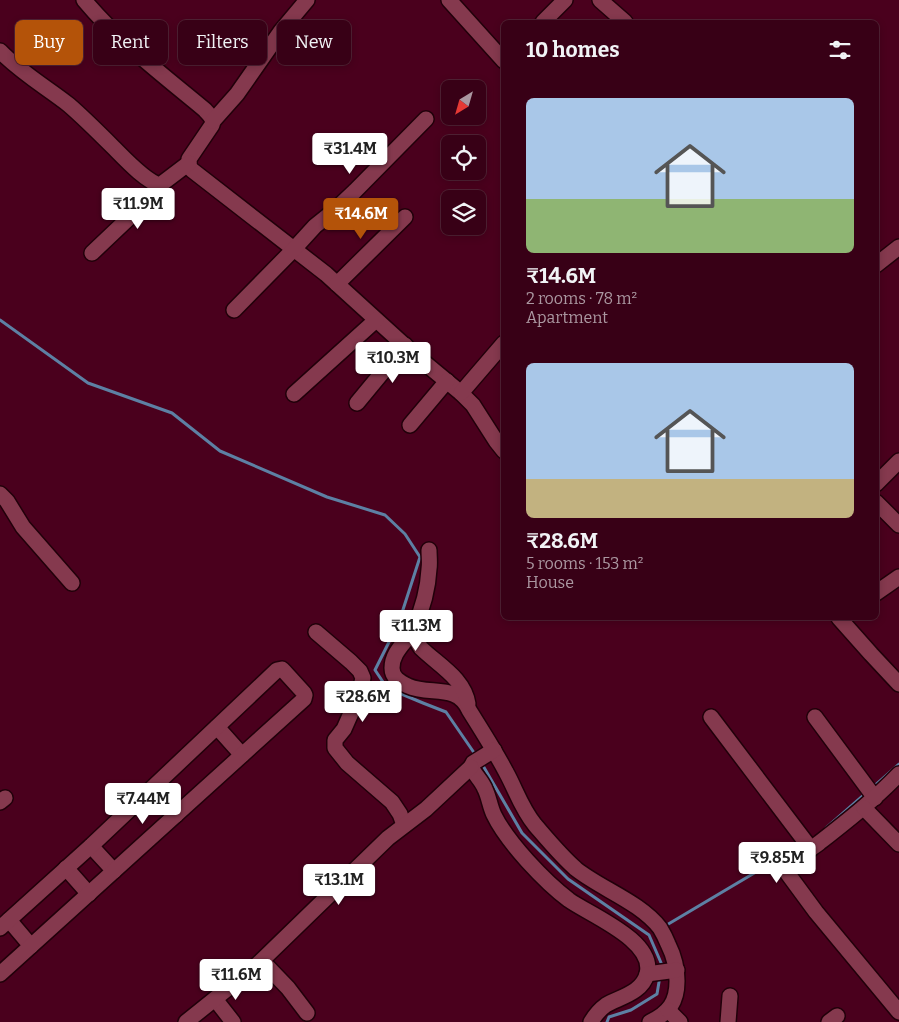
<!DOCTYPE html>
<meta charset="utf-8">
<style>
body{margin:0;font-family:Bitter,serif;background:#430f23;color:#f1f3f6;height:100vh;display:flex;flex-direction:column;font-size:19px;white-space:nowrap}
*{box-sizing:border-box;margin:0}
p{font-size:16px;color:#ab97a1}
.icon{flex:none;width:28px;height:28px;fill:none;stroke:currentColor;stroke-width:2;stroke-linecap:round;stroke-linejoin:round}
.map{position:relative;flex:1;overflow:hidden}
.panel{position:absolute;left:501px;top:20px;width:378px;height:600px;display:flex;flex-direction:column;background:#380016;border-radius:8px;box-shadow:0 2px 8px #0003,0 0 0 1px #522235}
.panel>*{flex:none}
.guide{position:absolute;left:15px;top:20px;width:411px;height:45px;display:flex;gap:10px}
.needle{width:32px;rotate:217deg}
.fabs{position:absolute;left:441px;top:80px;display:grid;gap:10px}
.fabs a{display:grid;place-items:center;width:45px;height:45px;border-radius:8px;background:#380016;box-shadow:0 2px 8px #0003,0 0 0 1px #522235;font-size:25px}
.price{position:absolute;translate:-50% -42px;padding:0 11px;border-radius:5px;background:#fff;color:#222;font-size:16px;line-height:32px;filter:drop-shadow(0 1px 2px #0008)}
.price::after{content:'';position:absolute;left:50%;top:30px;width:15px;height:11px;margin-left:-8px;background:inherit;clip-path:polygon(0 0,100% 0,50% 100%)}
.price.active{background:#b45309;color:#fff}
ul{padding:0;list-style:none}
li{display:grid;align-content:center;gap:10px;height:265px;padding:0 25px}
li span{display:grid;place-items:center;height:155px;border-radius:8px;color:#555}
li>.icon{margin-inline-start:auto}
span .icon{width:90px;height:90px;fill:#fffc;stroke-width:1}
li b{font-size:21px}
h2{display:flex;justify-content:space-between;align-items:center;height:60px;padding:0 25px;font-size:21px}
.chip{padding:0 18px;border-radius:8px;background:#380016;box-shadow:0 2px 8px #0003,0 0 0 1px #522235;font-size:18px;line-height:45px}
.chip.active{background:#b45309;color:#fff}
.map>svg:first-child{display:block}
</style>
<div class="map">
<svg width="899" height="1022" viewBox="0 0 899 1022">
<rect width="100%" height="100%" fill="#4a001d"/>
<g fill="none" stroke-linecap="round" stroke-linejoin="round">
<g stroke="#5d80a4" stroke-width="3">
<polyline points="0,320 88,383 172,413 220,451 327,497 385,515 405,534 420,557 399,622 375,670 387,688 423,703 446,712 477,757"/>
<polyline points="482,764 522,833 568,879 649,935 662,965 661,968"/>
<polyline points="873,787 899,764"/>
<polyline points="826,828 865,794"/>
<polyline points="665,926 793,850"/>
<polyline points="607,1022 609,1017 631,1010 657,994 660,976"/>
</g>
<defs>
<g id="minor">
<path d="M84 0C119 42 163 75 205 110 209 115 214 118 212 125L189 159V167L192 170 326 274 414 354 461 393 473 405 496 441 504 451"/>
<polyline points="449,0 504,61"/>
<polyline points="600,0 625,22"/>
<polyline points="543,22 565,0"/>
<path d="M0 51C20 72 46 87 69 105 84 118 99 133 113 147 124 158 146 182 160 185L189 163"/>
<polyline points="213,121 237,94 281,31 307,0"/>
<polyline points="92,253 151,197 160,185"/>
<polyline points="876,265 899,247"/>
<polyline points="337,284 405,217"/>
<polyline points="234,310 294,249 315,226 335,210 355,191 426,119"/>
<polyline points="461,393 504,343"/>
<polyline points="294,394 376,320"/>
<polyline points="357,403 405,345"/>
<polyline points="410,425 447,381"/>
<polyline points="876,484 899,461"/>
<polyline points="0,494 7,501 23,527 72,583"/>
<polyline points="876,502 899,525"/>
<path d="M429 550C429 556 430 563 429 569 428 589 422 610 414 628 407 642 392 651 392 668 392 678 400 682 408 686 430 696 457 683 469 710 482 731 495 751 506 772 516 790 521 808 535 825 548 840 561 856 576 869 601 889 640 902 660 928 663 933 666 939 668 944 674 956 677 968 677 981 677 1002 669 1013 650 1022"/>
<polyline points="876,593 899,577"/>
<polyline points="839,618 871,654 899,684"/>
<path d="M413 630C415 636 417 643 421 648 438 665 464 678 468 704"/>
<polyline points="316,632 351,662 360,671 363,678 359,695 344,729 335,740 335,748 347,763 392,802 400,814 404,825"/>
<polyline points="711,717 811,849"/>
<polyline points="815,717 875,798"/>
<polyline points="217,727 242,755"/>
<path d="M494 750 473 763 471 767C475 775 482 781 485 789 489 797 490 807 494 815 507 842 545 882 569 900 590 915 656 941 647 974 642 993 620 997 606 1005 599 1010 595 1015 591 1022"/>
<path d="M899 774C874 800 847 821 819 843 810 850 797 855 790 863 786 867 787 869 788 874L816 912 899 1012"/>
<polyline points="152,789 176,815"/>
<polyline points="0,802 5,798"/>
<polyline points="864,808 899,844"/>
<polyline points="91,846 114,871"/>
<polyline points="66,868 89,894"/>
<polyline points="9,920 31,946"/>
<polyline points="0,928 92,845 277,670 282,669 284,671 304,693 305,695 304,699 0,974"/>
<polyline points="262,961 288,988 307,1013"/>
<polyline points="647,974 677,970"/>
<polyline points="215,999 233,1022"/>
<polyline points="668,1010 680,1022"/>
<polyline points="186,1022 257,965 388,838 426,809 471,767"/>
<polyline points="728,1022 730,996"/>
<polyline points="829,1022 837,1016"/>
</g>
</defs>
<use href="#minor" stroke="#21000a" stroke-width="18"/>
<use href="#minor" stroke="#85394e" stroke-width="15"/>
</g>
</svg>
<div class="fabs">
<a><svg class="needle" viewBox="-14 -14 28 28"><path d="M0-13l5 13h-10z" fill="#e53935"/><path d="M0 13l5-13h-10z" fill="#ab97a1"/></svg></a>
<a><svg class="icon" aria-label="locate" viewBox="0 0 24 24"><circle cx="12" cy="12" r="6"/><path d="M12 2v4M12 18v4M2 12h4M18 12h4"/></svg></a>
<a><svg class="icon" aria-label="layers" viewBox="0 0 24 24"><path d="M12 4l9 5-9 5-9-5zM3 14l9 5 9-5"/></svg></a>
</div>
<b class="price" style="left:350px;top:175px">₹31.4M</b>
<b class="price" style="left:138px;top:230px">₹11.9M</b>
<b class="price active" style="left:361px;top:240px">₹14.6M</b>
<b class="price" style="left:393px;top:384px">₹10.3M</b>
<b class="price" style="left:416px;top:652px">₹11.3M</b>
<b class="price" style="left:363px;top:723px">₹28.6M</b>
<b class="price" style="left:143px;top:825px">₹7.44M</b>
<b class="price" style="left:777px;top:884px">₹9.85M</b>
<b class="price" style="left:339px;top:906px">₹13.1M</b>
<b class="price" style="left:236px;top:1001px">₹11.6M</b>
<div class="guide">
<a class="chip active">Buy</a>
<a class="chip">Rent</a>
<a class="chip">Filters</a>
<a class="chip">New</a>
</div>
<section class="panel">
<h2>10 homes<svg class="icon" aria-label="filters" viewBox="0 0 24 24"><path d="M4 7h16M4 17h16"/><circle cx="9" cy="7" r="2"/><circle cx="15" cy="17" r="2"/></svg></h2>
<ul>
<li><span style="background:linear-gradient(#a9c7e8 65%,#8fb573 0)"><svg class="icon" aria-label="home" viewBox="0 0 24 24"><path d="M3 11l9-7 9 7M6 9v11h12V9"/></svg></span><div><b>₹14.6M</b><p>2 rooms · 78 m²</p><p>Apartment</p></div></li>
<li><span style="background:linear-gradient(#a9c7e8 75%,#c2b280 0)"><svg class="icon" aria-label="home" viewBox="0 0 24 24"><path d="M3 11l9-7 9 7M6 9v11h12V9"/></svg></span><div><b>₹28.6M</b><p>5 rooms · 153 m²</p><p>House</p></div></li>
</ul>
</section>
</div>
